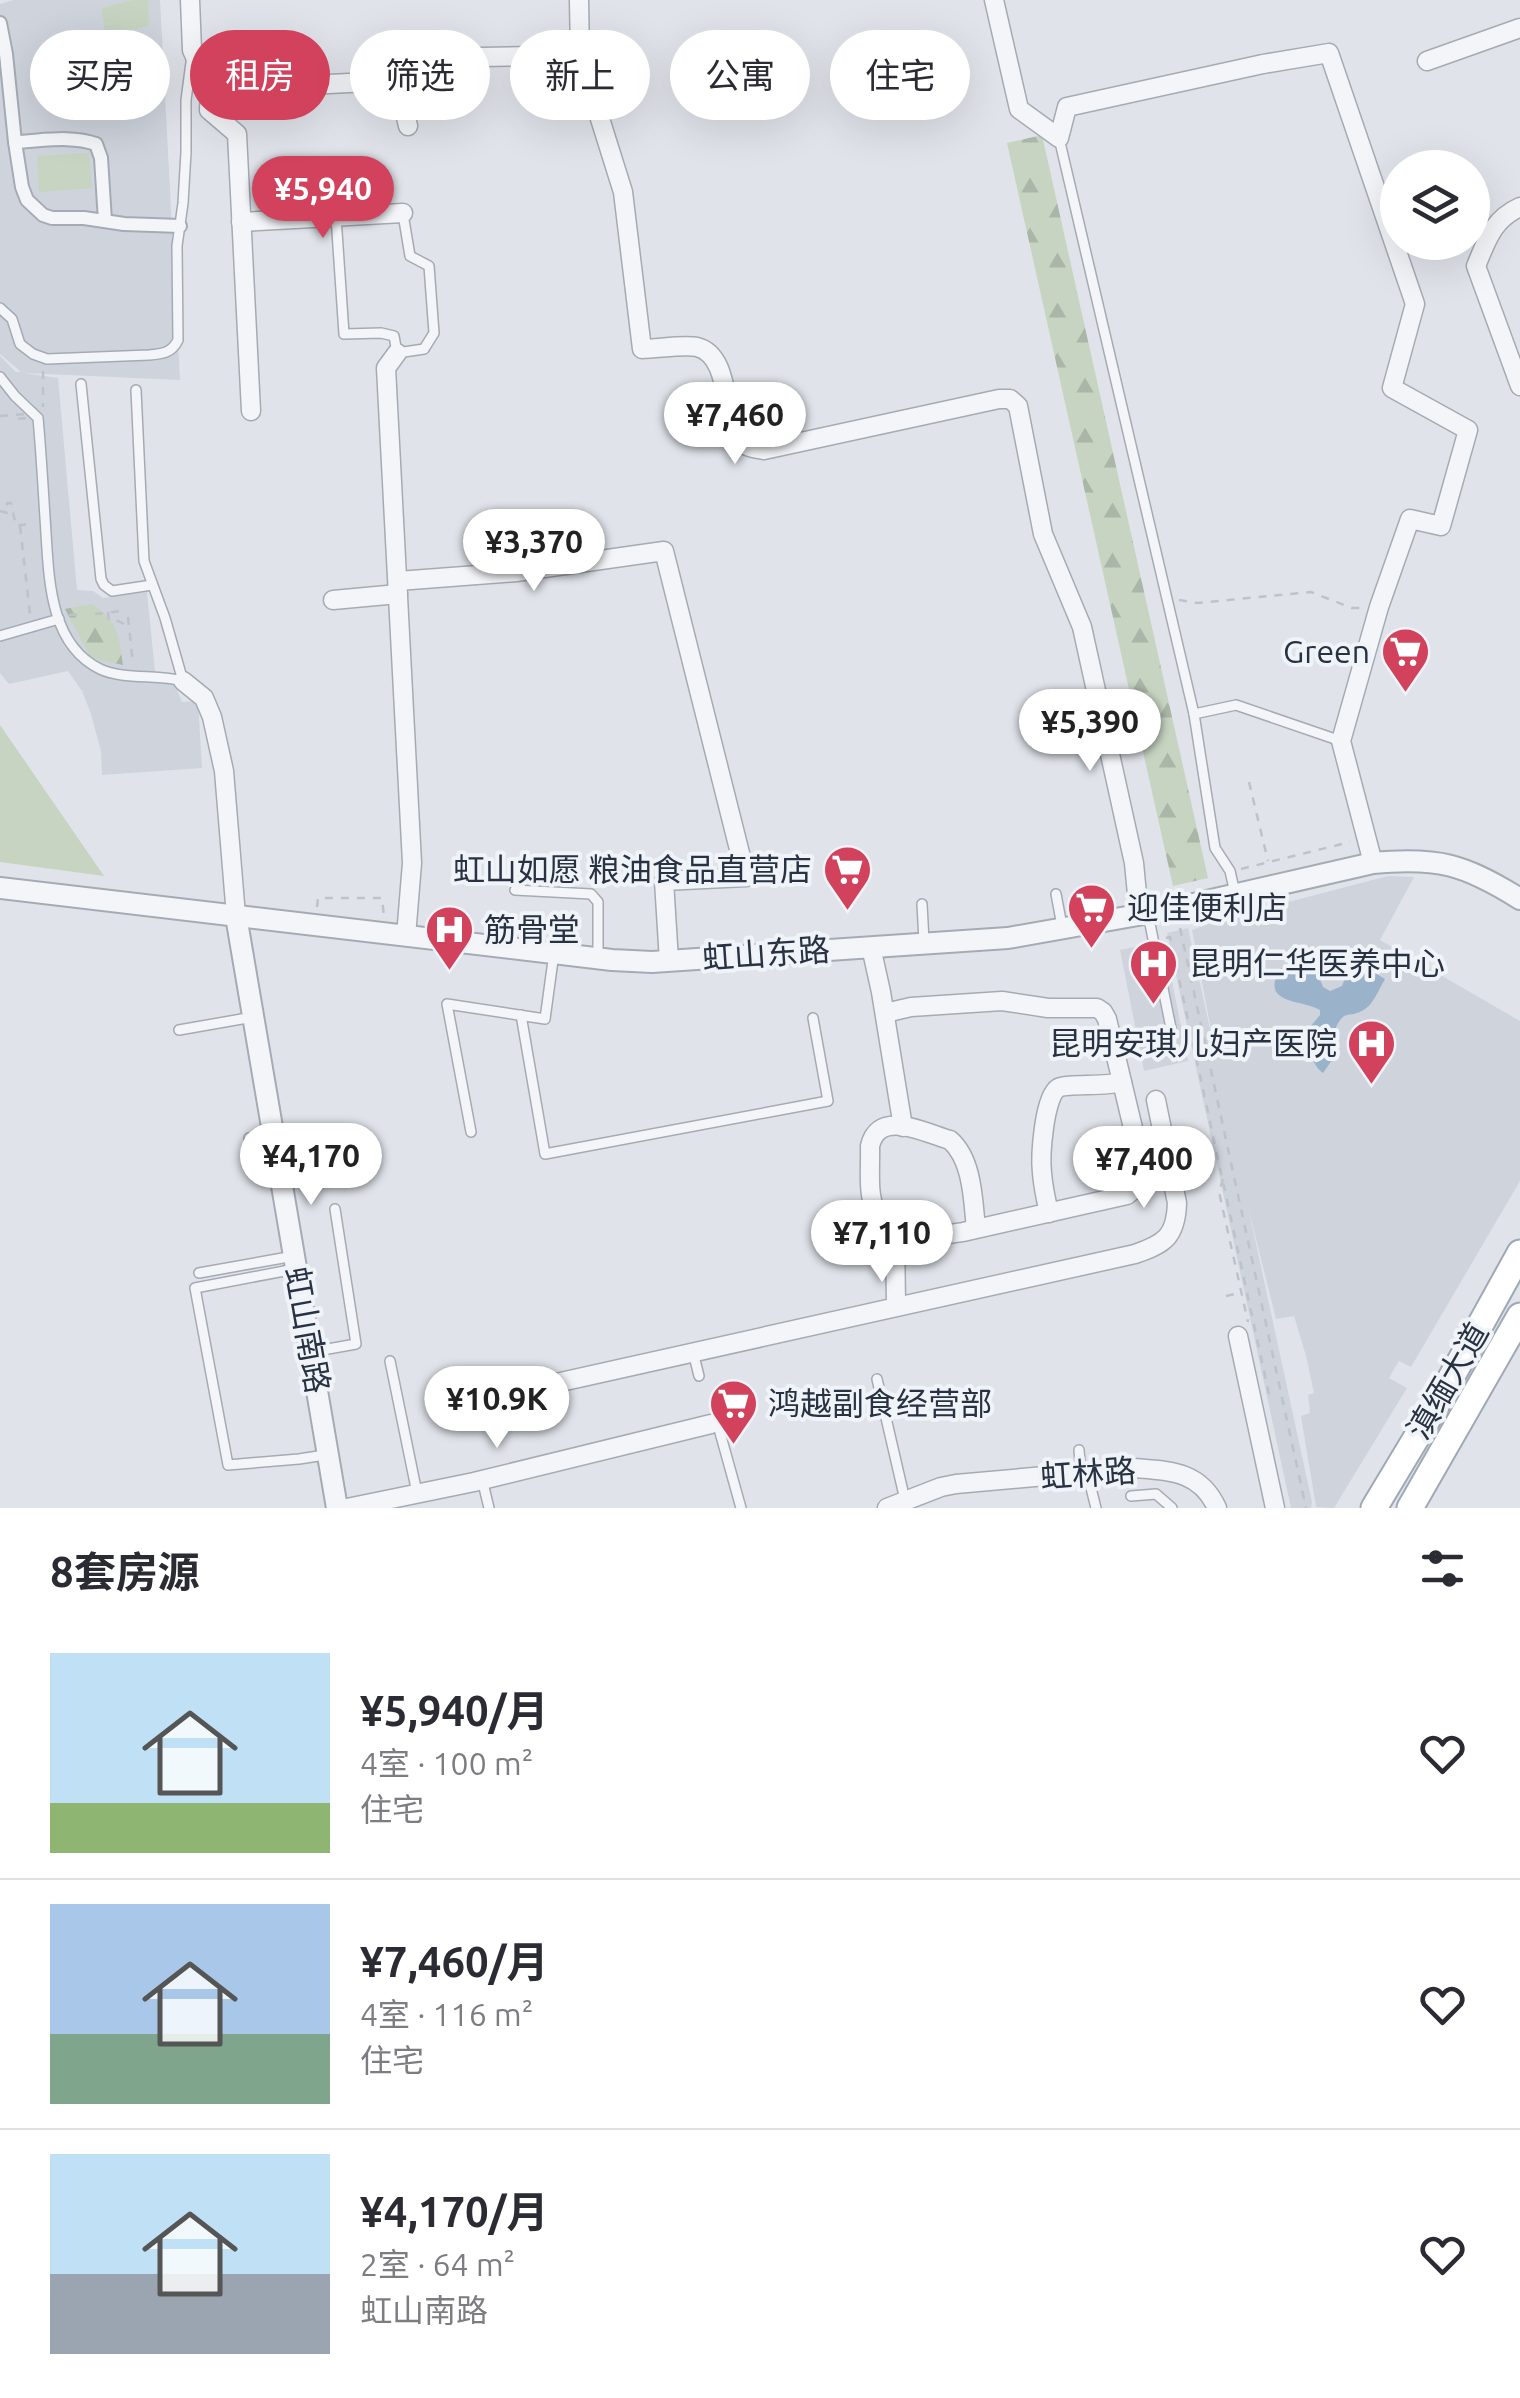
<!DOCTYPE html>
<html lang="zh">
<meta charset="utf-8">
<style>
body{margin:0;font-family:Ubuntu,"Noto Sans SC",sans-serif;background:#f7f7f7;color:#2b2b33;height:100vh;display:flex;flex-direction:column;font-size:38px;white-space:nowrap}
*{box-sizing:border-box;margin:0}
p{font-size:32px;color:#7c7c81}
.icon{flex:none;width:55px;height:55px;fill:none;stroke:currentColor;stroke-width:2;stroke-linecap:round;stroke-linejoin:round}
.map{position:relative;height:1508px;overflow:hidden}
.side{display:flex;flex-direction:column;background:#fff;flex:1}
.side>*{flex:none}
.hud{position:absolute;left:30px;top:30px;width:1000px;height:90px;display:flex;gap:20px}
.buttons{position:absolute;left:1380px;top:150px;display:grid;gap:20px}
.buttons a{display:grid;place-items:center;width:110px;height:110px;border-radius:50%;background:#fff;box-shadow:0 10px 40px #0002;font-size:50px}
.price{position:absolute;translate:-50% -85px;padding:0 22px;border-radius:35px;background:#fff;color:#222;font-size:32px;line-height:65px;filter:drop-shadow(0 2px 5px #0008)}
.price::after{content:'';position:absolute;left:50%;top:60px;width:30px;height:22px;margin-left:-15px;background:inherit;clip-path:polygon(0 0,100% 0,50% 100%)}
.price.on{background:#d2425c;color:#fff}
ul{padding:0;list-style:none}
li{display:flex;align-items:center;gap:30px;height:250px;padding:0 50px}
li+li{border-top:2px solid #e1e1e2}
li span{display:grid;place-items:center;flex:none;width:280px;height:200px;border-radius:0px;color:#555}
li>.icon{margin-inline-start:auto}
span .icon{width:120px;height:120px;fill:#fffc;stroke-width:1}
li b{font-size:42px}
h2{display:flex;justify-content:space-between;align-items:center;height:120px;padding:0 50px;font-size:42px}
.chip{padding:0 35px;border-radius:45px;background:#fff;box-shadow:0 10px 40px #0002;font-size:35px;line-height:90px}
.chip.on{background:#d2425c;color:#fff}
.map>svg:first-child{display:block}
</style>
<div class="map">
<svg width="1520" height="1508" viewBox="0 0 1520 1508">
<defs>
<pattern id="forest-firs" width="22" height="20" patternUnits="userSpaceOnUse" patternTransform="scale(2.5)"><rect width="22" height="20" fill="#c6d4c1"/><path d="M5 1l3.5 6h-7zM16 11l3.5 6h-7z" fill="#aab6a7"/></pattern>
</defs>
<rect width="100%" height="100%" fill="#e0e4ea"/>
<g fill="#ced3dc">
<polygon points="14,0 160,0 180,380 24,373 58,378 77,590 93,591 103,598 147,592 156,682 174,683 182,702 198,701 202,768 102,775 101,751 91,714 82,691 68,671 9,684 0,673 0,356 16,372 21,372 0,354 0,4"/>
<polygon points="1388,876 1414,877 1380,940 1520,1021 1520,1181 1411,1367 1399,1361 1389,1378 1407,1388 1334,1508 1316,1507 1301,1416 1310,1413 1308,1395 1314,1393 1306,1356 1294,1316 1276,1319 1248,1207 1312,1502 1311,1508 1291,1508 1167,933 1188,928 1218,1066 1192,930 1219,920"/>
<polygon points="1164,941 1188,1061 1144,1071 1120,950"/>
</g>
<g fill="url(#forest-firs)">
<polygon points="1042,135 1208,878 1173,886 1007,143"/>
<path d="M92 604C118 622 119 635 123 665L91 658 65 609Z"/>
</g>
<g fill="#c6d4c1">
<polygon points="134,0 148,0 149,26 105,36 102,8"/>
<polygon points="89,153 92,188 39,192 37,156"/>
<polygon points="0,725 104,876 0,862"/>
</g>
<path fill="#9ab3cb" d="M1367 962 1370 970 1385 979C1379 989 1374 1003 1365 1009 1347 1021 1345 1005 1333 1034L1339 1050 1323 1073C1309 1062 1315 1053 1300 1039L1320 1015V1010C1302 999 1258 1005 1281 968L1298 965 1318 974 1323 987 1330 991 1342 986 1348 970Z"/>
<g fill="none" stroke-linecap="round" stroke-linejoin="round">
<defs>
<g id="service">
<polyline points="1059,138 1194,714 1215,848 1230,871 1235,893"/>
<polyline points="336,217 344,334 381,333 394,336 397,353 424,349 434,333 429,266 410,256 403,214"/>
<path d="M0 308 12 319 20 344 33 354 47 359 149 355C162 354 172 353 178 340L177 246 183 203 186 152V100L192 55"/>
<path d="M0 377 15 396 38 418C41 451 43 485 45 518 49 569 46 643 100 669 123 680 158 674 183 681"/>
<polyline points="81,384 101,579 104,585 112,591 152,585"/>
<polyline points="136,390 144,561 165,618 183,681"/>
<polyline points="0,636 59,619"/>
<polyline points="1194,714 1236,705 1341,741"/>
<polyline points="515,890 591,894 598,902 598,956"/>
<polyline points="1056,894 1062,926"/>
<polyline points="922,904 924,941"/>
<polyline points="1148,914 1172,1033"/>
<polyline points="521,1015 545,1154 828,1101 813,1018"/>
<polyline points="179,1030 253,1017"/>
<polyline points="471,1132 447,1004 545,1019 554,953"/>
<polyline points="249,1138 273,1134"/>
<polyline points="295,1269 195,1288 228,1465 299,1459 325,1455"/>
<polyline points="199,1273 294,1256"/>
<polyline points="311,1352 356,1344 335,1209"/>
<polyline points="693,1352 699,1376"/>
<polyline points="390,1361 417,1493"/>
<polyline points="877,1379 905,1500"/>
<polyline points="711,1424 719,1429 741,1508"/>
<polyline points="1079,1450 1081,1473"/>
<polyline points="1087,1472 1096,1508"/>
<polyline points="482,1479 489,1508"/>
<polyline points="1131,1496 1156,1494 1172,1508"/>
</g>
<g id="pedestrian">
<polyline points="0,23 6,54 15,142 22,187 27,200 43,215 52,218 84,218 124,224 180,226"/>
<path d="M15 142C42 141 71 135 96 144L101 158 105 221"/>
</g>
<g id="minor">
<polyline points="190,0 192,50 210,90 209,110 237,134 251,411"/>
<path d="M579 0 580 55 623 192 642 349C657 349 684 344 697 347 733 356 722 423 742 443 749 449 756 448 764 450L999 399H1010L1018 406 1043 534 1082 627 1134 863 1139 915"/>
<polyline points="994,0 1019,109 1059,138 1067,107 1263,64 1329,53 1415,304 1392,388 1468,430 1441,526 1410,519 1379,607 1341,741 1373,863"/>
<polyline points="1427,61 1520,28"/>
<polyline points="210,90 409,80"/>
<polyline points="408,126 401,96 409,80 481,57 580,55"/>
<path d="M1520 207C1493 219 1487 240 1476 266L1520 386"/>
<polyline points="241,222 403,213"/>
<polyline points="397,353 386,368 412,863 406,936"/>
<polyline points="398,581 516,572 664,551 746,877 664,881 669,961"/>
<polyline points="333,600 398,594"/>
<polyline points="183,681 204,698 212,717 224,771 236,916"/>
<polyline points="871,947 881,992 903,1127"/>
<path d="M885 1013 911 1007 1002 1001 1048 1008H1097L1103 1012 1107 1019 1143 1170 1139 1185 1127 1195 963 1232C947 1235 931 1235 915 1233 861 1227 871 1188 870 1146 879 1108 925 1133 950 1140 973 1160 973 1201 976 1229"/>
<path d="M1049 1213C1046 1200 1043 1186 1042 1173 1040 1156 1044 1097 1058 1088 1067 1083 1105 1087 1122 1082"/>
<polyline points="895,1231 896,1306"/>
<polyline points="1238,1336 1275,1508"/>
<path d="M502 1395 1135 1254C1165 1244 1176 1236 1177 1203L1156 1100"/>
<polyline points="347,1508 474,1482 711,1424"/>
<path d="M887 1508 941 1487 956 1484 1134 1468C1171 1471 1200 1471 1217 1508"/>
</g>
<g id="tertiary">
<path d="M0 888 612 960 652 962 1008 938 1172 909 1373 863C1438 857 1464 864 1520 899"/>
<polyline points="236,916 337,1508"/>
</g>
<g id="primary">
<polyline points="1374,1508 1436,1405 1520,1253"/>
<polyline points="1410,1508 1520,1316"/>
</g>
</defs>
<use href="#service" stroke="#a5abb4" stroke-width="12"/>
<use href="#pedestrian" stroke="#a5abb4" stroke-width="16"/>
<use href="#minor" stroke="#a5abb4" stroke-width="21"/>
<use href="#tertiary" stroke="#a5abb4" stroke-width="24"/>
<use href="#primary" stroke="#9fa9b6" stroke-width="29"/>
<g stroke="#bec2c9" stroke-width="2.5" stroke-dasharray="8 8" stroke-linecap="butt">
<polyline points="43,371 43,407"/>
<polyline points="0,511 8,513 7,503 11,503 16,526 34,523"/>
<polyline points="20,526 30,614"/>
<polyline points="1179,600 1197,603 1311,592 1352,608 1361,608"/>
<polyline points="108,612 109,620 116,620 128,626"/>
<polyline points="95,614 122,611"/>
<polyline points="69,615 82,614"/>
<polyline points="128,617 133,664"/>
<polyline points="1249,782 1268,861"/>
<polyline points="1241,869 1350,842"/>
<polyline points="317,907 318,898 382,898 384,917"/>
<polyline points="1180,928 1306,1508"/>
<polyline points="1166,938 1170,937 1270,1399"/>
<polyline points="1223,1179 1219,1192 1248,1322"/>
<polyline points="1226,1296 1239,1293"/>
</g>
<use href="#service" stroke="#f3f5f8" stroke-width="9"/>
<use href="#pedestrian" stroke="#f3f5f8" stroke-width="12"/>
<use href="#minor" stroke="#f3f5f8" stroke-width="18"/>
<use href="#tertiary" stroke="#f3f5f8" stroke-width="20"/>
<use href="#primary" stroke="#fff" stroke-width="25"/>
<polyline stroke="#bec2c9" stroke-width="2.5" stroke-dasharray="8 8" stroke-linecap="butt" points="0,416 27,414 27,418 13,419"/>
</g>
<defs>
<symbol id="supermarket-pin" viewBox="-11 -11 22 30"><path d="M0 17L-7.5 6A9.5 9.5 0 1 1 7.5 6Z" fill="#d2425c" stroke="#f0f3f7"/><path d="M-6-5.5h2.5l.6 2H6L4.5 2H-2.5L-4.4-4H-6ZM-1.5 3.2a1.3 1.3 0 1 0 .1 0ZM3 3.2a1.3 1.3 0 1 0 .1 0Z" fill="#fff"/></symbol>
<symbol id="hospital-pin" viewBox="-11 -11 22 30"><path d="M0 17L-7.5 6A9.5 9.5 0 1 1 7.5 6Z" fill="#d2425c" stroke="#f0f3f7"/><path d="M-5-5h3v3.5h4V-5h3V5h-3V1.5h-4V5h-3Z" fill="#fff"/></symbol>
</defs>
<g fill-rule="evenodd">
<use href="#supermarket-pin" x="1378" y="624" width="55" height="75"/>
<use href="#supermarket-pin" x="820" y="842" width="55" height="75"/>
<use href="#supermarket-pin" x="1064" y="880" width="55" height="75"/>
<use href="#hospital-pin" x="422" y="902" width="55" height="75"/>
<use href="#hospital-pin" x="1126" y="936" width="55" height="75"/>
<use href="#hospital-pin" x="1344" y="1016" width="55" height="75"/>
<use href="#supermarket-pin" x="706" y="1376" width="55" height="75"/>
</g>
<g text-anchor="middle" stroke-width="8" stroke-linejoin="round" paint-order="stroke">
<g font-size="32" fill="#283242" stroke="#f0f3f7" text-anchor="start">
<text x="1370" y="663" text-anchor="end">Green</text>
<text x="812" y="881" text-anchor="end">虹山如愿 粮油食品直营店</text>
<text x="1127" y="919">迎佳便利店</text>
<text x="484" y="941">筋骨堂</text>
<text x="1189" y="975">昆明仁华医养中心</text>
<text x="1337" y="1055" text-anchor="end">昆明安琪儿妇产医院</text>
<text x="768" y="1415">鸿越副食经营部</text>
</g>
<g font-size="32" fill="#283242" stroke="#f0f3f7">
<text transform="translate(766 954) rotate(-4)" y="11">虹山东路</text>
<text transform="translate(307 1330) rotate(80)" y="11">虹山南路</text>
<text transform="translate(1448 1381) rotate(-60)" y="11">滇缅大道</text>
<text transform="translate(1088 1474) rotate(-4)" y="11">虹林路</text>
</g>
</g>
</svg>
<div class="buttons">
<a><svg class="icon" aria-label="layers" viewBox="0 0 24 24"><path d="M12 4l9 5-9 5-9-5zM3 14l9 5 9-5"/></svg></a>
</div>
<b class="price on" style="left:323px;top:241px">¥5,940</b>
<b class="price" style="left:735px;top:467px">¥7,460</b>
<b class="price" style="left:534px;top:594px">¥3,370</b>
<b class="price" style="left:1090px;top:774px">¥5,390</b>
<b class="price" style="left:311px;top:1208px">¥4,170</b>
<b class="price" style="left:1144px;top:1211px">¥7,400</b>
<b class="price" style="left:882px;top:1285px">¥7,110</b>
<b class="price" style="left:497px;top:1451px">¥10.9K</b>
<div class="hud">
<a class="chip">买房</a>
<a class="chip on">租房</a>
<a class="chip">筛选</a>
<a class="chip">新上</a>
<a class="chip">公寓</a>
<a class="chip">住宅</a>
</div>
</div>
<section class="side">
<h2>8套房源<svg class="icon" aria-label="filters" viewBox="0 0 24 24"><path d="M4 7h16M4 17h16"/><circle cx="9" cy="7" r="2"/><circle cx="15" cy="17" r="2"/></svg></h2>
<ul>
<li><span style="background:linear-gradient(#bfe0f5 75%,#8fb573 0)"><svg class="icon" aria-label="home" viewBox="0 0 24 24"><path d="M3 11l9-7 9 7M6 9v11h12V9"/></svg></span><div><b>¥5,940/月</b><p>4室 · 100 m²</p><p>住宅</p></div><svg class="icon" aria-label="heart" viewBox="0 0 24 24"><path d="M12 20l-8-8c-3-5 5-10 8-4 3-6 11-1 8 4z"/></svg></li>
<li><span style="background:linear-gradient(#a9c7e8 65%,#7fa58c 0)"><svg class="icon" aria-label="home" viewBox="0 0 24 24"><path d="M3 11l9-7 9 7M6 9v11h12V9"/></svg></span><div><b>¥7,460/月</b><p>4室 · 116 m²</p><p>住宅</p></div><svg class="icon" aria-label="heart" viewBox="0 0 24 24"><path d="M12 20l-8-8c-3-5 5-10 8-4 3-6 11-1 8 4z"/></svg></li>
<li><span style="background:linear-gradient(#bfe0f5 60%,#9aa5b1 0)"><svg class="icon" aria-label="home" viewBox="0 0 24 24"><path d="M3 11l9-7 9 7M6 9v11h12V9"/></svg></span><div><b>¥4,170/月</b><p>2室 · 64 m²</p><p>虹山南路</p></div><svg class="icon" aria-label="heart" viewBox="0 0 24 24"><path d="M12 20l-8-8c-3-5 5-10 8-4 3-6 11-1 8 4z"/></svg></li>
</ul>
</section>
